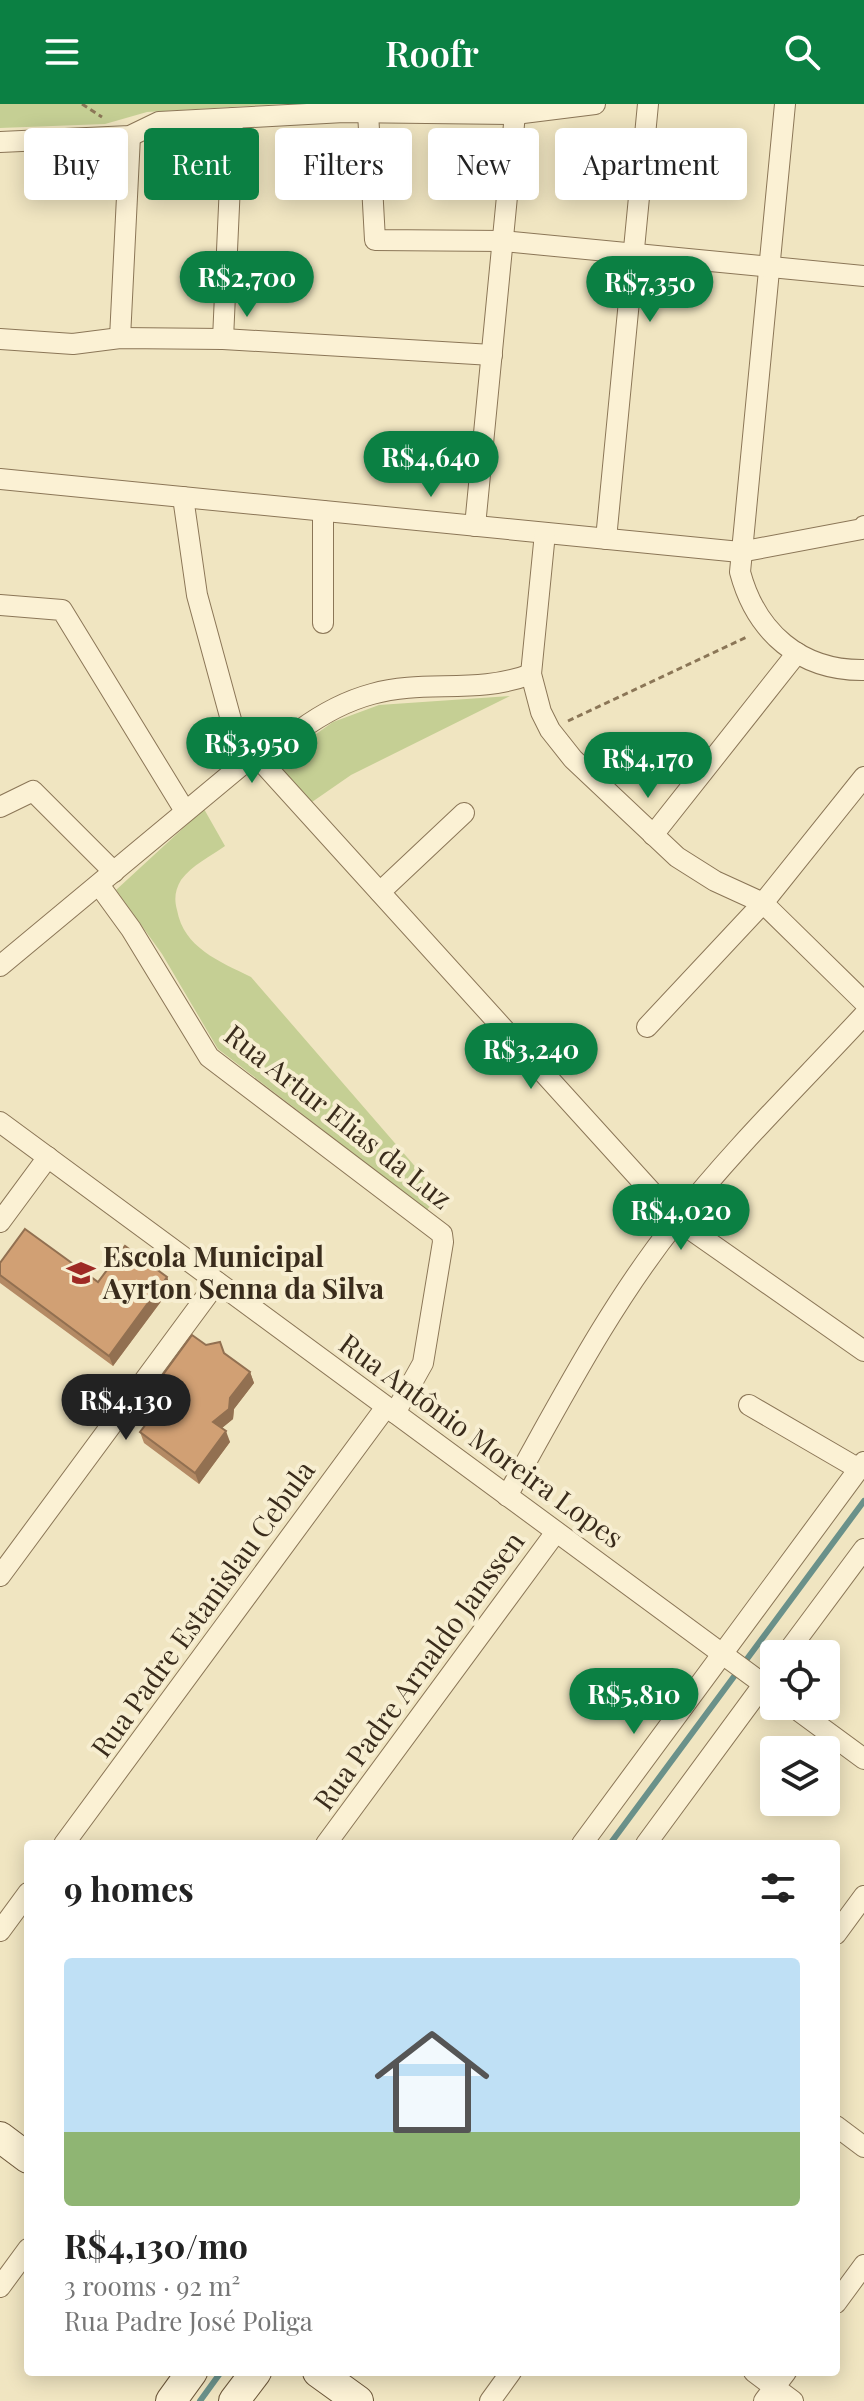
<!DOCTYPE html>
<meta charset="utf-8">
<style>
body{margin:0;font-family:"Playfair Display",serif;background:#f2f2f2;color:#222;height:100vh;display:flex;flex-direction:column;font-size:30px;white-space:nowrap}
*{box-sizing:border-box;margin:0}
p{font-size:26px;color:#767676}
.icon{flex:none;width:44px;height:44px;fill:none;stroke:currentColor;stroke-width:2;stroke-linecap:round;stroke-linejoin:round}
.map{position:relative;flex:1;overflow:hidden}
.drawer{position:absolute;left:24px;top:1736px;width:816px;height:536px;display:flex;flex-direction:column;background:#fff;border-radius:8px;box-shadow:0 4px 20px #0003}
.drawer>*{flex:none}
.top-card{position:absolute;left:24px;top:24px;width:816px;height:72px;display:flex;gap:16px}
.controls{position:absolute;left:760px;top:1536px;display:grid;gap:16px}
.controls a{display:grid;place-items:center;width:80px;height:80px;border-radius:8px;background:#fff;box-shadow:0 4px 20px #0003;font-size:40px}
.price{position:absolute;translate:-50% -68px;padding:0 18px;border-radius:28px;background:#0b8043;color:#fff;font-size:26px;line-height:52px;filter:drop-shadow(0 2px 4px #0008)}
.price::after{content:'';position:absolute;left:50%;top:48px;width:24px;height:18px;margin-left:-12px;background:inherit;clip-path:polygon(0 0,100% 0,50% 100%)}
.price.on{background:#222;color:#fff}
ul{padding:0;list-style:none}
li{display:grid;align-content:center;gap:16px;height:424px;padding:0 40px}
li+li{border-top:2px solid #e0e0e0}
li span{display:grid;place-items:center;height:248px;border-radius:8px;color:#555}
li>.icon{margin-inline-start:auto}
span .icon{width:144px;height:144px;fill:#fffc;stroke-width:1}
li b{font-size:34px}
h2{display:flex;justify-content:space-between;align-items:center;height:96px;padding:0 40px;font-size:34px}
.tag{padding:0 28px;border-radius:8px;background:#fff;box-shadow:0 4px 20px #0003;font-size:28px;line-height:72px}
.tag.on{background:#0b8043;color:#fff}
header{display:flex;justify-content:space-between;align-items:center;height:104px;padding:0 40px;background:#0b8043;color:#fff;font-size:36px;font-weight:600}
.map>svg:first-child{display:block}
</style>
<header><svg class="icon" aria-label="menu" viewBox="0 0 24 24"><path d="M4 6h16M4 12h16M4 18h16"/></svg>Roofr<svg class="icon" aria-label="search" viewBox="0 0 24 24"><circle cx="10" cy="10" r="6"/><path d="M15 15l6 6"/></svg></header>
<div class="map">
<svg width="864" height="2297" viewBox="0 0 864 2297">
<rect width="100%" height="100%" fill="#f0e5c1"/>
<g fill="#c5cf94">
<polygon points="0,0 283,0 147,8 105,20 0,24"/>
<polygon points="510,592 351,671 312,698 275,659 333,618 379,601"/>
<path d="M204 705 225 742C211 752 192 761 181 776 175 786 174 795 177 806 184 844 219 857 251 873L439 1090 427 1106 218 945 162 850 116 786Z"/>
</g>
<g fill="none" stroke-linecap="round" stroke-linejoin="round">
<g stroke="#6a918a" stroke-width="6">
<polyline points="610,1740 864,1397"/>
<polyline points="200,2297 221,2268"/>
</g>
<defs>
<g id="street">
<path d="M785 0 740 468C756 528 800 567 864 566"/>
<polyline points="368,8 375,136 503,137 864,172"/>
<polyline points="0,38 130,32 159,18 344,8 515,10 595,0"/>
<polyline points="120,234 130,32"/>
<polyline points="0,235 73,240 120,234 223,235 492,251"/>
<polyline points="223,235 233,14"/>
<polyline points="0,375 740,448 862,425 864,422"/>
<polyline points="183,393 197,491 243,660"/>
<polyline points="475,422 515,10"/>
<polyline points="545,429 531,570 541,608 550,626 573,655 677,753 715,777 763,799 864,898"/>
<polyline points="606,435 648,0"/>
<polyline points="0,501 62,506 185,707"/>
<polyline points="323,519 323,407"/>
<polyline points="260,656 677,1116 864,1247"/>
<polyline points="0,703 33,687 114,768"/>
<polyline points="653,731 797,549"/>
<polyline points="99,781 131,825 209,953 442,1130 443,1138 423,1259 395,1309"/>
<polyline points="380,788 464,709"/>
<path d="M0 862 243 660C266 654 281 639 300 626 322 610 346 597 372 590 425 575 476 591 531 570"/>
<polyline points="647,923 763,799 864,673"/>
<polyline points="0,1018 774,1588"/>
<polyline points="0,1118 48,1053"/>
<polyline points="749,1301 859,1365"/>
<path d="M507 1392C560 1298 609 1202 676 1118 733 1045 801 979 864 911"/>
<polyline points="0,1472 217,1178"/>
<polyline points="786,1550 864,1445"/>
<polyline points="792,1602 864,1655"/>
<polyline points="64,1740 386,1303"/>
<polyline points="326,1740 556,1428"/>
<polyline points="582,1740 864,1358"/>
<polyline points="646,1740 774,1566"/>
<polyline points="0,1827 28,1789"/>
<polyline points="836,1830 864,1792"/>
<polyline points="836,2022 864,2043"/>
<polyline points="0,2183 28,2145"/>
<polyline points="836,2199 864,2161"/>
<polyline points="754,2268 793,2297"/>
<polyline points="490,2297 511,2268"/>
<polyline points="764,2297 786,2268"/>
</g>
<g id="secondary">
<polyline points="0,2033 28,2054"/>
<polyline points="318,2268 358,2297"/>
<polyline points="171,2297 192,2268"/>
<polyline points="234,2297 256,2268"/>
</g>
</defs>
<use href="#street" stroke="#8b7657" stroke-width="22"/>
<use href="#secondary" stroke="#6d573a" stroke-width="32"/>
<g stroke="#8b7657" stroke-width="3" stroke-dasharray="6 4" stroke-linecap="butt">
<polyline points="82,0 102,13"/>
<polyline points="568,617 749,532"/>
</g>
<use href="#street" stroke="#fbf1d4" stroke-width="20"/>
<use href="#secondary" stroke="#fbf1d4" stroke-width="30"/>
</g>
<g fill="#b48a64">
<polygon points="0,1159 98,1178 167,1173 171,1184 113,1262 0,1179"/>
<polygon points="206,1241 224,1249 250,1268 254,1279 234,1305 233,1315 222,1324 230,1338 199,1380 144,1339 140,1328 171,1287 166,1283 162,1272"/>
</g>
<g fill="#927051">
<polygon points="167,1173 171,1184 113,1262 109,1252"/>
<polygon points="250,1268 254,1279 234,1305 233,1315 217,1328 213,1318"/>
<polygon points="226,1327 230,1338 199,1380 195,1369"/>
</g>
<g fill="#d1a074" stroke="#927051" stroke-width="2">
<polygon points="25,1125 98,1178 125,1142 167,1173 109,1252 0,1171 0,1159"/>
<polygon points="192,1231 206,1241 220,1238 224,1249 250,1268 230,1294 229,1305 213,1318 226,1327 195,1369 140,1328 175,1282 162,1272"/>
</g>
<defs>
<symbol id="school-bare" viewBox="-9 -9 18 18"><path d="M0-5L7-2L0 1L-7-2ZM-4 1L0 2.5L4 1V4Q0 6-4 4Z" fill="#9e2a24" stroke="#f7eed1" stroke-width="2.5" paint-order="stroke"/></symbol>
</defs>
<g fill-rule="evenodd">
<use href="#school-bare" x="61" y="1149" width="40" height="40"/>
</g>
<g text-anchor="middle" stroke-width="8" stroke-linejoin="round" paint-order="stroke">
<g font-size="28" fill="#3a2c1c" stroke="#f7eed1">
<text transform="translate(338 1013) rotate(38)" y="10">Rua Artur Elias da Luz</text>
<text transform="translate(481 1337) rotate(36)" y="10">Rua Antônio Moreira Lopes</text>
<text transform="translate(203 1505) rotate(-54)" y="10">Rua Padre Estanislau Cebula</text>
<text transform="translate(419 1567) rotate(-54)" y="10">Rua Padre Arnaldo Janssen</text>
</g>
<g font-size="28" font-weight="bold" fill="#3a2c1c" stroke="#f7eed1" text-anchor="start">
<text x="103" y="1163">Escola Municipal<tspan x="103" dy="32">Ayrton Senna da Silva</tspan></text>
</g>
</g>
</svg>
<div class="controls">
<a><svg class="icon" aria-label="locate" viewBox="0 0 24 24"><circle cx="12" cy="12" r="6"/><path d="M12 2v4M12 18v4M2 12h4M18 12h4"/></svg></a>
<a><svg class="icon" aria-label="layers" viewBox="0 0 24 24"><path d="M12 4l9 5-9 5-9-5zM3 14l9 5 9-5"/></svg></a>
</div>
<b class="price" style="left:247px;top:215px">R$2,700</b>
<b class="price" style="left:650px;top:220px">R$7,350</b>
<b class="price" style="left:431px;top:395px">R$4,640</b>
<b class="price" style="left:252px;top:681px">R$3,950</b>
<b class="price" style="left:648px;top:696px">R$4,170</b>
<b class="price" style="left:531px;top:987px">R$3,240</b>
<b class="price" style="left:681px;top:1148px">R$4,020</b>
<b class="price on" style="left:126px;top:1338px">R$4,130</b>
<b class="price" style="left:634px;top:1632px">R$5,810</b>
<div class="top-card">
<a class="tag">Buy</a>
<a class="tag on">Rent</a>
<a class="tag">Filters</a>
<a class="tag">New</a>
<a class="tag">Apartment</a>
</div>
<section class="drawer">
<h2>9 homes<svg class="icon" aria-label="filters" viewBox="0 0 24 24"><path d="M4 7h16M4 17h16"/><circle cx="9" cy="7" r="2"/><circle cx="15" cy="17" r="2"/></svg></h2>
<ul>
<li><span style="background:linear-gradient(#bfe0f5 70%,#8fb573 0)"><svg class="icon" aria-label="home" viewBox="0 0 24 24"><path d="M3 11l9-7 9 7M6 9v11h12V9"/></svg></span><div><b>R$4,130/mo</b><p>3 rooms · 92 m²</p><p>Rua Padre José Poliga</p></div></li>
</ul>
</section>
</div>
